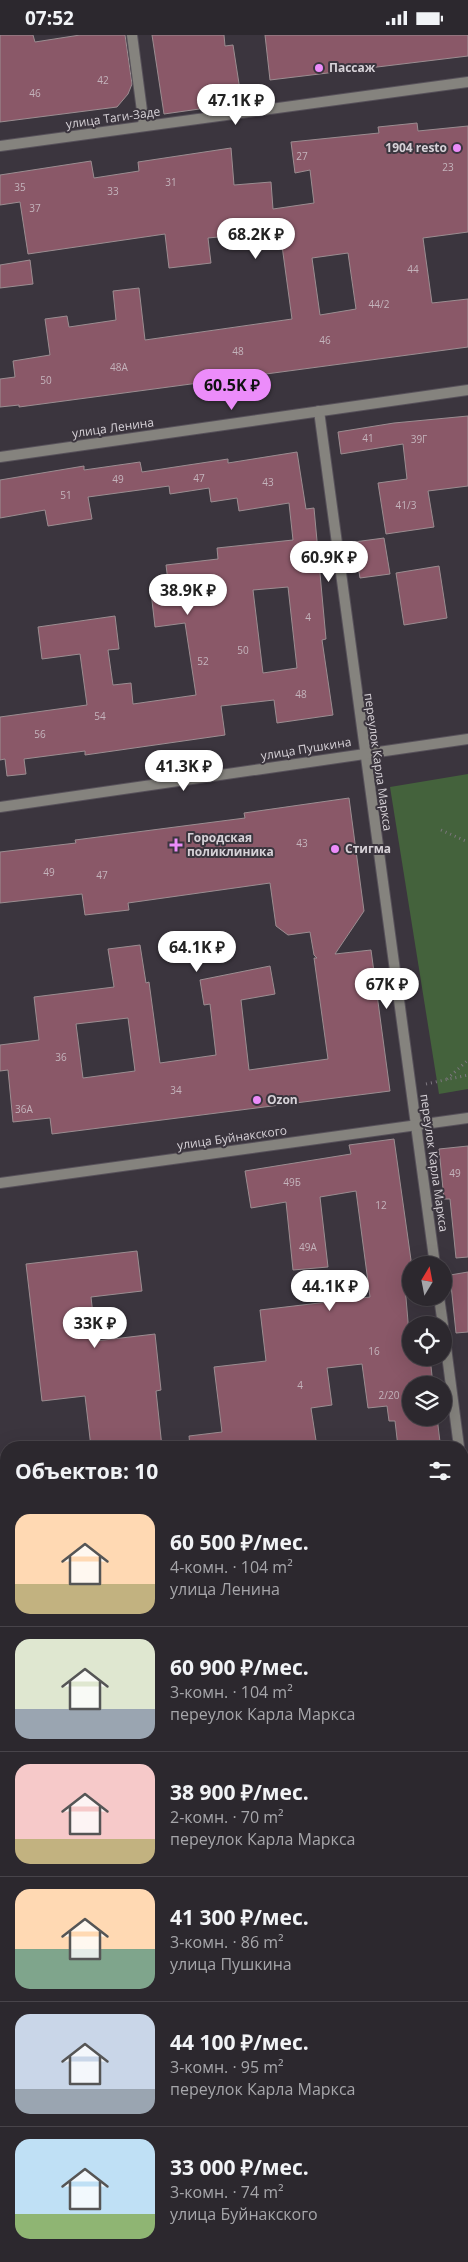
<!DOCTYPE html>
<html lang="ru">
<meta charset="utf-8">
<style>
body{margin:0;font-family:"Open Sans",sans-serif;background:#38343a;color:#f1f3f6;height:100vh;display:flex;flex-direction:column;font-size:19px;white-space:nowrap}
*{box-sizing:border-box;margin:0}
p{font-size:16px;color:#a6a6aa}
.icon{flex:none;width:28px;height:28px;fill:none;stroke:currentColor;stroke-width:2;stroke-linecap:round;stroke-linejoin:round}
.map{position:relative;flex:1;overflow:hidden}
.drawer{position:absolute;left:0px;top:1406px;width:469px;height:821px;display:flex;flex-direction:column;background:#2c282e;border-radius:20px 20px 0 0;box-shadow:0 5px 20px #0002,0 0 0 1px #48444a}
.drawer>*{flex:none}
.needle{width:32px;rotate:10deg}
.fabs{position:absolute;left:402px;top:1221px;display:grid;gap:10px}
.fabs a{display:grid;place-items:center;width:50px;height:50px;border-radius:50%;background:#2c282e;box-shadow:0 5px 20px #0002,0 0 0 1px #48444a;font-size:25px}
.price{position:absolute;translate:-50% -42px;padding:0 11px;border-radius:18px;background:#fff;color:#222;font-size:16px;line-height:32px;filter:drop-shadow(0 1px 2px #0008)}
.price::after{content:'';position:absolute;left:50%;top:30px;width:15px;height:11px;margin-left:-8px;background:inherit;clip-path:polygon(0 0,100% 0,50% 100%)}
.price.active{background:#ec8cfa;color:#111}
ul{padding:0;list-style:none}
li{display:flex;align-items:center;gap:15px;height:125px;padding:0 15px}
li+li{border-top:1px solid #48444a}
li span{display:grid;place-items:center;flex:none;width:140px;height:100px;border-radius:15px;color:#555}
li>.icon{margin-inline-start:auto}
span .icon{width:60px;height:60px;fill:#fffc;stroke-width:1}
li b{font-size:21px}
h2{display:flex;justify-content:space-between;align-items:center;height:60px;padding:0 15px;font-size:21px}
.status{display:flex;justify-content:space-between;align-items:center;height:35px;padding:0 25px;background:#2c282e;direction:ltr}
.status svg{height:14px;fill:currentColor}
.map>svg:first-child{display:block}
</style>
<div class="status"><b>07:52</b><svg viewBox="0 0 49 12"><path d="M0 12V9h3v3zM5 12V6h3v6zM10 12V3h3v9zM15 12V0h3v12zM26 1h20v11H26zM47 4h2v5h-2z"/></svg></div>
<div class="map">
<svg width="468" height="2227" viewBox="0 0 468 2227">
<rect width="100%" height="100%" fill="#3b353e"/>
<polygon fill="#44623c" points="468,739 468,1054 439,1059 390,752"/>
<g fill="#8a5868" stroke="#9b8d91" fill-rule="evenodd">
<polygon points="0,0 33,0 35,7 80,0 125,0 132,49 128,59 117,72 0,87"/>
<polygon points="152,0 224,0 225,11 233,10 242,68 164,79"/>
<polygon points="265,0 468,0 468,21 270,45"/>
<path d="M417 88 418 96 468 91V197L423 203 432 268 468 264V312L19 372V370L0 372V344L15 342 13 326 50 320 45 284 67 281 69 292 116 285 113 256 139 253 145 305 292 284 280 196 208 203 211 228 169 233 165 199 28 219 20 167 0 170V140L91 126 94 143 139 136 138 127 231 113 234 150 271 147 273 174 314 168 310 135 295 138 291 107 379 98 378 92ZM348 218 356 274 320 280 312 223Z"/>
<polygon points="30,225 33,249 0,253 0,230"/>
<polygon points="468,381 468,451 428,456 434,492 386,499 378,448 407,444 403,409 341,419 338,397 394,388"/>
<path d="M297 417 306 474 314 473 326 604 322 605 333 680 277 688 274 665 221 671 225 700 85 720V716L24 724 26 739 7 741 5 724 0 725V682L87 670 80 619 42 624 38 592 115 581 119 614 108 615 113 650 131 648 133 669 196 660 185 588 155 592 151 557 169 554 166 530 218 524 217 513 293 505 289 468 239 476 237 463 211 467 209 453 170 459 169 451 88 462 92 484 48 491 45 475 0 483V445L84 431V435L140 427 142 437 228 424V428ZM288 552 297 633 263 638 253 555Z"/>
<polygon points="384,503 390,539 360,543 354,507"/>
<polygon points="439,531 447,583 404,590 396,538"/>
<path d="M349 763 364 876 335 919 371 915 390 1056 52 1099 50 1083 13 1087 8 1035 0 1036V1010L39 1005 34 962 114 952 108 914 140 910 146 948 149 947 160 1028 216 1020 210 969 204 970 200 945 270 931 275 959 241 965 249 1035 328 1024 314 923H317L314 920 310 897 288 900 276 891 270 848 128 868 129 875 85 880 82 859 0 868V817L76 808 75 805 245 783 244 778ZM128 983 135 1036 83 1043 76 989Z"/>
<polygon points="394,1104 411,1225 411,1250 405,1251 411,1322 430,1322 433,1350 411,1350 411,1382 437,1382 440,1407 398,1412 395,1386 389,1386 387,1371 368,1373 362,1329 327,1333 332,1370 311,1373 317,1412 190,1412 189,1401 222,1397 214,1332 266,1326 260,1275 370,1262 356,1156 320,1162 328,1232 293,1235 286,1167 251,1173 245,1136 351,1119 349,1110"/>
<polygon points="468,1111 468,1222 456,1223 450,1164 444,1164 439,1114"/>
<polygon points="137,1216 142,1256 91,1262 96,1306 155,1299 161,1355 156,1356 162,1412 91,1412 85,1361 42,1366 26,1229"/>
<polygon points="468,1237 468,1297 456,1298 450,1240"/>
</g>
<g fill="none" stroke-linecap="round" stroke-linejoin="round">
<defs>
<g id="service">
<polyline points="0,2129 6,2129"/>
<polyline points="244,2221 245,2227"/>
</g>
<g id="minor">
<polyline points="132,0 144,91"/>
<polyline points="319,376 435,1230"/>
<polyline points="0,772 468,704"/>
<polyline points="0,1148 468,1083"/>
<polyline points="439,1262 443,1290"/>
<polyline points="444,1297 459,1412"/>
<polyline points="462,1435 468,1473"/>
<polyline points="0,1492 6,1491"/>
<polyline points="0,1740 6,1792"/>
<polyline points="462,2035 468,2034"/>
<polyline points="58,2221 58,2227"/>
</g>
<g id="tertiary">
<polyline points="0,111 468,47"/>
<polyline points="0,422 468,355"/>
</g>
</defs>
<use href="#service" stroke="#57515a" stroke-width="12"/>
<use href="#minor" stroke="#57515a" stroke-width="12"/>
<use href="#tertiary" stroke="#57515a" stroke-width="12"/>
<g stroke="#7d777f" stroke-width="3" stroke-dasharray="1 4" stroke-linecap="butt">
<polyline points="441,795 468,807"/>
<polyline points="447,1044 468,1025"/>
<polyline points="426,1049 468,1040"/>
</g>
<use href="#service" stroke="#85837e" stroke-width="10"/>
<use href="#minor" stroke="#85837e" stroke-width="10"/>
<use href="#tertiary" stroke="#85837e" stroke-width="10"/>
</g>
<g fill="#ec8cfa" stroke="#3b353e" stroke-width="2">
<circle cx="319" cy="33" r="5"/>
<circle cx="457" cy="113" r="5"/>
<path d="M173.5 802.5h5v5h5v5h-5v5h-5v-5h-5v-5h5z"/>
<circle cx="335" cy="814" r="5"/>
<circle cx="257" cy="1065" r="5"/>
</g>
<g text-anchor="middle" stroke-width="4" stroke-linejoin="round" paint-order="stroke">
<g font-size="10" fill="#c4b4bc">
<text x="103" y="49">42</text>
<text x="35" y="62">46</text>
<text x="302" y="125">27</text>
<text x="448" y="136">23</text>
<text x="171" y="151">31</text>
<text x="20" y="156">35</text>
<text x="113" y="160">33</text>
<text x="35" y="177">37</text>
<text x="413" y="238">44</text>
<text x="379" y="273">44/2</text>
<text x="325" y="309">46</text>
<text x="238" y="320">48</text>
<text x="119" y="336">48А</text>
<text x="46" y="349">50</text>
<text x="368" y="407">41</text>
<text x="419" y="408">39Г</text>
<text x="199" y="447">47</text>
<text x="118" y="448">49</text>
<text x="268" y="451">43</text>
<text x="66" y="464">51</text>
<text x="406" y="474">41/3</text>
<text x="308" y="586">4</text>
<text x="243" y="619">50</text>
<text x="203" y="630">52</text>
<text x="301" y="663">48</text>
<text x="100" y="685">54</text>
<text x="40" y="703">56</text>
<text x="302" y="812">43</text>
<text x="49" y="841">49</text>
<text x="102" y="844">47</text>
<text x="61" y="1026">36</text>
<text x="176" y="1059">34</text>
<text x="24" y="1078">36А</text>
<text x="455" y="1142">49</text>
<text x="292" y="1151">49Б</text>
<text x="381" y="1174">12</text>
<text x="308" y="1216">49А</text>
<text x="374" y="1320">16</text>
<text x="300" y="1354">4</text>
<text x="389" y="1364">2/20</text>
</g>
<g font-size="12" font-weight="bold" fill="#d7d2d8" stroke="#3b353e" text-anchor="start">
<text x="329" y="37">Пассаж</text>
<text x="447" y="117" text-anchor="end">1904 resto</text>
<text x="187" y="807">Городская<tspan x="187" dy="14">поликлиника</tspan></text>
<text x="345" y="818">Стигма</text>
<text x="267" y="1069">Ozon</text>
</g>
<g font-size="12" fill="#d7d2d8" stroke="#3b353e">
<text transform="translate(113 83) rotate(-8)" y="4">улица Таги-Заде</text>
<text transform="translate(113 393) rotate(-8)" y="4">улица Ленина</text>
<text transform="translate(306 714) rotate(-9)" y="4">улица Пушкина</text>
<text transform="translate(378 727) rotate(82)" y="4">переулок Карла Маркса</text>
<text transform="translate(232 1103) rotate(-8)" y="4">улица Буйнакского</text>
<text transform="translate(434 1128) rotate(82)" y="4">переулок Карла Маркса</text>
</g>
</g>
</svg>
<div class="fabs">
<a><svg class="needle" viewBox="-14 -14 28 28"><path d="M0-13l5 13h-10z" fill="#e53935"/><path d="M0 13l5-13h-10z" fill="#a6a6aa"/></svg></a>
<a><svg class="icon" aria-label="locate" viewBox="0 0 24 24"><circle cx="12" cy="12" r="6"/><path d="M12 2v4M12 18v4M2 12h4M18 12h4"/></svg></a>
<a><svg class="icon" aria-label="layers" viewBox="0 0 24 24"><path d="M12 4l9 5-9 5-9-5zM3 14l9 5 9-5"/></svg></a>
</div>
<b class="price" style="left:236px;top:91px">47.1K ₽</b>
<b class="price" style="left:256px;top:225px">68.2K ₽</b>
<b class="price active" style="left:232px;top:376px">60.5K ₽</b>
<b class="price" style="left:329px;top:548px">60.9K ₽</b>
<b class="price" style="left:188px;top:581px">38.9K ₽</b>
<b class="price" style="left:184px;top:757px">41.3K ₽</b>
<b class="price" style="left:197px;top:938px">64.1K ₽</b>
<b class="price" style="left:387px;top:975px">67K ₽</b>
<b class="price" style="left:330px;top:1277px">44.1K ₽</b>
<b class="price" style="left:95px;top:1314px">33K ₽</b>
<section class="drawer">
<h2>Объектов: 10<svg class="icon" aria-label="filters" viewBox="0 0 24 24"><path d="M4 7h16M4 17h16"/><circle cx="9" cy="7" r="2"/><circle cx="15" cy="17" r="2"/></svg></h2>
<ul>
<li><span style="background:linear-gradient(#ffd9b3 70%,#c2b280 0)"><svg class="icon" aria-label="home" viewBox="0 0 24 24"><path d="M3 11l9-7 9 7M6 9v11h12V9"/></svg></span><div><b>60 500 ₽/мес.</b><p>4-комн. · 104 m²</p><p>улица Ленина</p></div></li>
<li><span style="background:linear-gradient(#dfe7d0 70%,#9aa5b1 0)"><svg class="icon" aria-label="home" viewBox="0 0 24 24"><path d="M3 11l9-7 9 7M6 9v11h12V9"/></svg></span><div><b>60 900 ₽/мес.</b><p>3-комн. · 104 m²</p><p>переулок Карла Маркса</p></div></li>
<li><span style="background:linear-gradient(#f6c9c9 75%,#c2b280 0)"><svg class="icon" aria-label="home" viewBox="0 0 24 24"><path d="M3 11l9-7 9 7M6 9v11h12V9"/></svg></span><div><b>38 900 ₽/мес.</b><p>2-комн. · 70 m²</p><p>переулок Карла Маркса</p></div></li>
<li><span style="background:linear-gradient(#ffd9b3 60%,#7fa58c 0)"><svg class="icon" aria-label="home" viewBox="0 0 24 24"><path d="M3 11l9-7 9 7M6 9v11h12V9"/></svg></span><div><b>41 300 ₽/мес.</b><p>3-комн. · 86 m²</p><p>улица Пушкина</p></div></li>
<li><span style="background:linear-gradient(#c9d6e8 75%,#9aa5b1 0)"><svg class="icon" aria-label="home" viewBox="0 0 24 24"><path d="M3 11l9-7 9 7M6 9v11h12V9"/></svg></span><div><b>44 100 ₽/мес.</b><p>3-комн. · 95 m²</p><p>переулок Карла Маркса</p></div></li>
<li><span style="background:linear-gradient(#bfe0f5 75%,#8fb573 0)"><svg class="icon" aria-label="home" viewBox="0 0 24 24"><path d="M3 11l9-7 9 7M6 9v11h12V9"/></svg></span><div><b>33 000 ₽/мес.</b><p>3-комн. · 74 m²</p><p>улица Буйнакского</p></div></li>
</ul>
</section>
</div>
